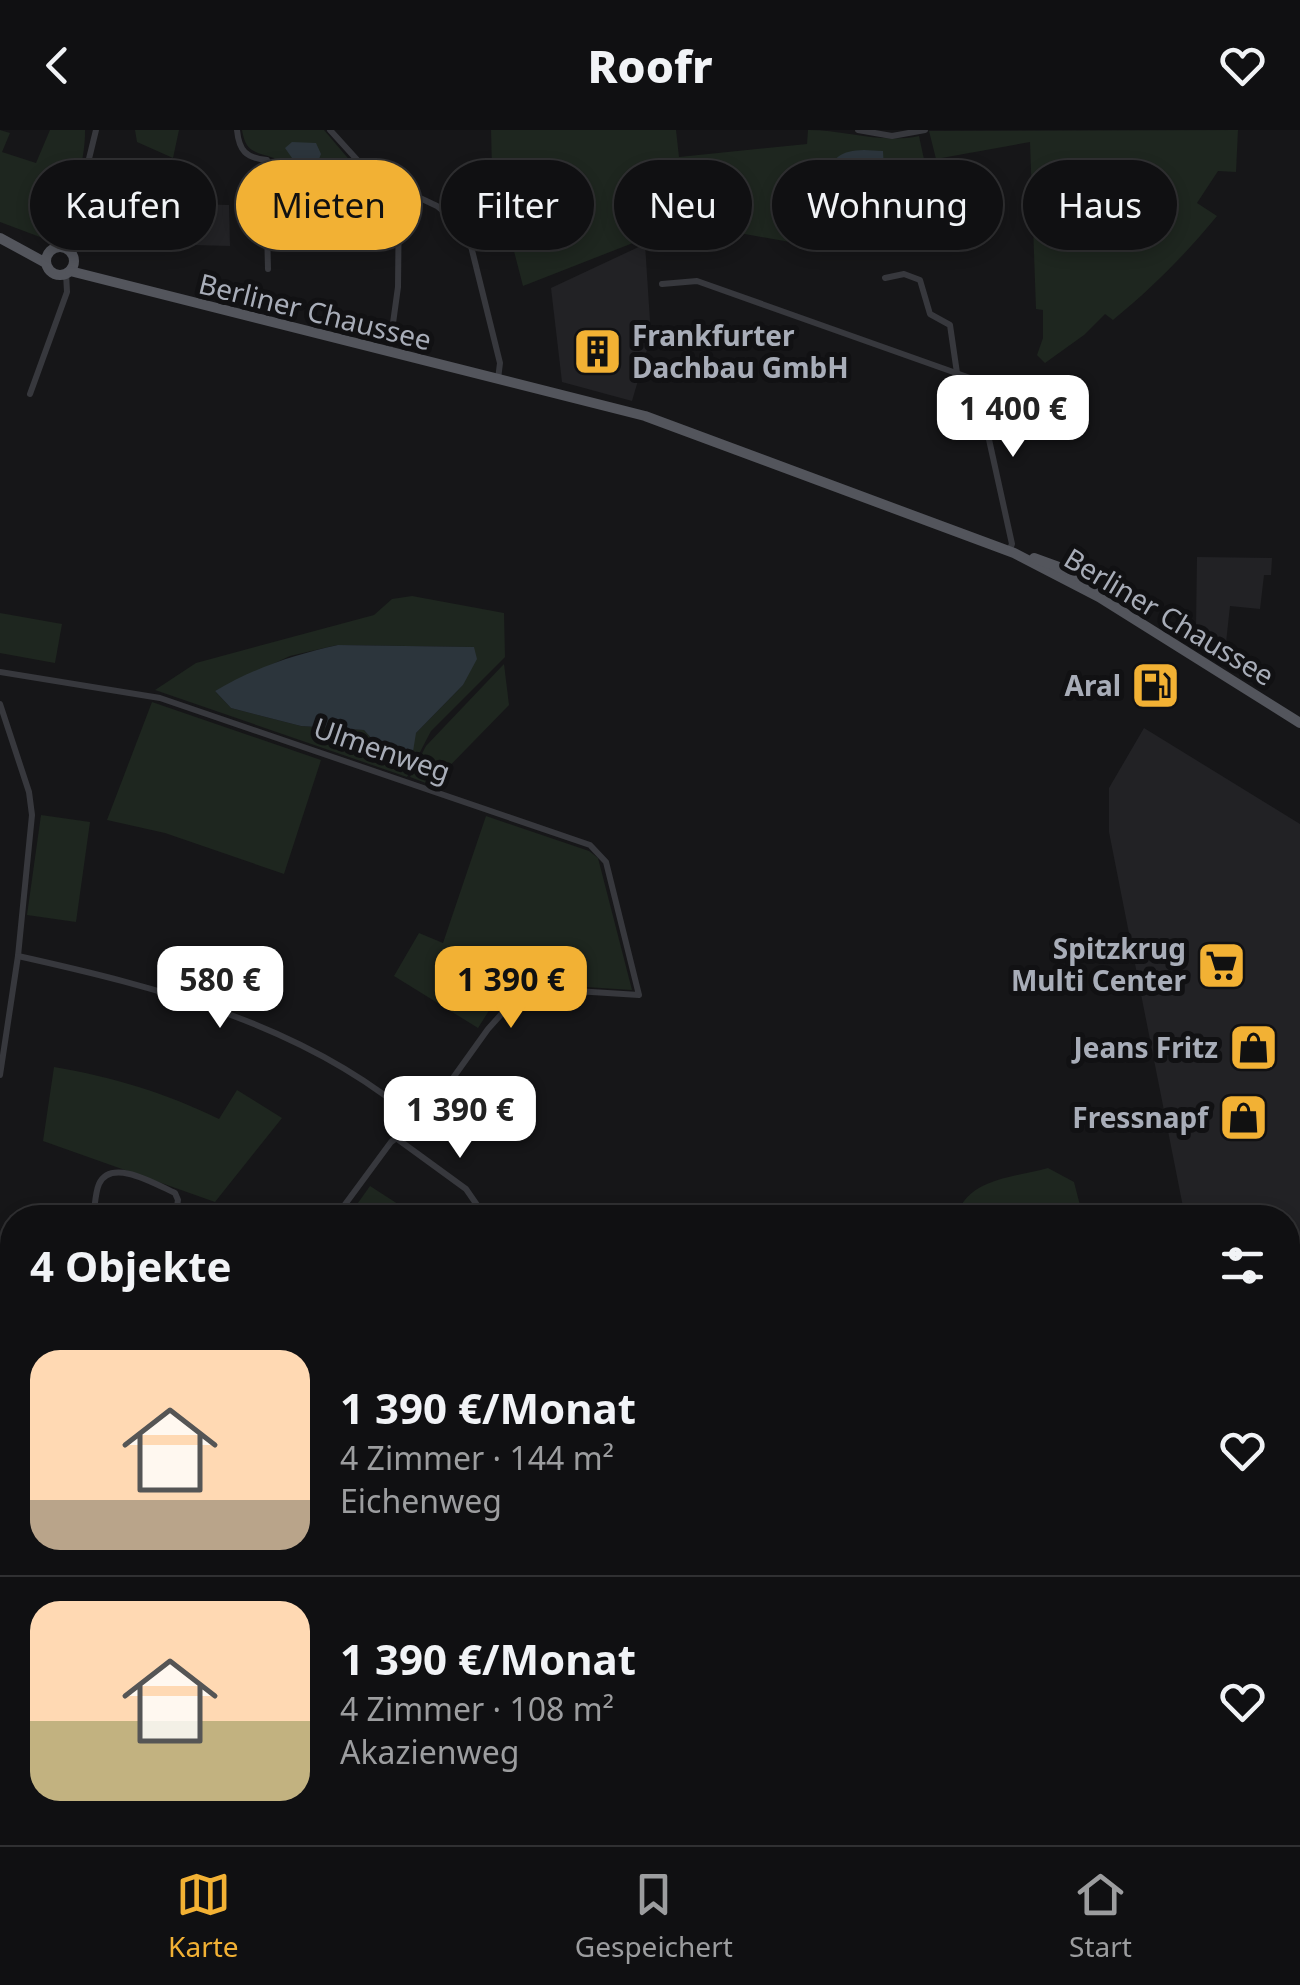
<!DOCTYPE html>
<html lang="de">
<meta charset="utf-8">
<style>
body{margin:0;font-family:"Noto Sans",sans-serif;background:#1e1e20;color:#f1f3f6;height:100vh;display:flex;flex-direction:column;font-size:38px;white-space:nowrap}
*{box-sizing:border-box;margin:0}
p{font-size:32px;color:#9c9d9f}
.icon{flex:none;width:55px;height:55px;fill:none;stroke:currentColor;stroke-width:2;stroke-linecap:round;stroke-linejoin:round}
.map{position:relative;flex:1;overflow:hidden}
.drawer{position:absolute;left:0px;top:1075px;width:1300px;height:640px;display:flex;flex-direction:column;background:#101012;border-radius:40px 40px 0 0;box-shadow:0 5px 15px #0003,0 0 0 2px #303032}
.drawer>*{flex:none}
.banner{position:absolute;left:30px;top:30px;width:1240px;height:90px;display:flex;gap:20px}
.price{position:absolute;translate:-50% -85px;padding:0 22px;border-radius:20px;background:#fff;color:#222;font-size:32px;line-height:65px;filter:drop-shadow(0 2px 5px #0008)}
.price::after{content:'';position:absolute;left:50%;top:60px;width:30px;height:22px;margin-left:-15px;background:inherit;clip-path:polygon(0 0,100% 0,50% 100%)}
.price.current{background:#f2b134;color:#111}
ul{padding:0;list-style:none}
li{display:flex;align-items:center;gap:30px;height:250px;padding:0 30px}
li+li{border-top:2px solid #303032}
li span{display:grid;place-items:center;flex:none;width:280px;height:200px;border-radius:30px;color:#555}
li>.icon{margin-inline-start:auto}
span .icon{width:120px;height:120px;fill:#fffc;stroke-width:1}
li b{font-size:42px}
h2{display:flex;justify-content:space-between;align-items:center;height:120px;padding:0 30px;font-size:42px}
.chip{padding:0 35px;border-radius:45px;background:#101012;box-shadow:0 5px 15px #0003,0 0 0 2px #303032;font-size:35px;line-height:90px}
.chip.current{background:#f2b134;color:#111}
header{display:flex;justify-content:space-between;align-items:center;height:130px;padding:0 30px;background:#101012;font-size:45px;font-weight:800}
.tab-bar{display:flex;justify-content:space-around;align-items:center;height:140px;border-top:2px solid #303032;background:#101012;font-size:28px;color:#9c9d9f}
.tab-bar a{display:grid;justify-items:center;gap:5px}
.tab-bar .current{color:#f2b134}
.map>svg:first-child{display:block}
</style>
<header><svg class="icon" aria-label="back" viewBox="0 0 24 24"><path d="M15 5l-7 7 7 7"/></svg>Roofr<svg class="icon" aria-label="heart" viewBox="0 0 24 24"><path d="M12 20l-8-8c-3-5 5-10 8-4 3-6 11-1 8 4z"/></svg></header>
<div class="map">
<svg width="1300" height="1715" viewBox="0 0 1300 1715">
<rect width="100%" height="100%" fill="#161618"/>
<g fill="#222225">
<polygon points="194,74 229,75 230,116 193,115"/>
<polygon points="645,114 651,206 632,271 562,252 551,158"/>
<polygon points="1197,427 1272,428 1271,445 1264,445 1260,479 1230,476 1225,522 1208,512 1210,507 1196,497"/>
<polygon points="1144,598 1300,694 1300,1259 1288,1250 1288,1088 1185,1087 1109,702 1109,658"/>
<polygon points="0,1655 12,1660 12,1702 125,1703 158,1715 0,1715"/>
<polygon points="1102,1703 1186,1703 1189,1715 1105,1715"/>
</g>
<g fill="#1e261f" fill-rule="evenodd">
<path d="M0 0 10 3 2 22 36 33 50 0H85C86 30 70 90 48 110L0 92Z"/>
<polygon points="135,0 179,0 173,28 137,12"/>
<path d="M242 0H324L358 40 351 44 278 38 274 28C254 21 246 23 242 0Z"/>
<path d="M491 0H676L679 27 807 14 808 0C846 0 881 14 919 6L939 99 867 97 823 118 684 93 523 156 507 94 536 85 520 37 492 39Z"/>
<path d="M1238 0 1236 42 1218 41 1197 73 1217 86C1184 126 1153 157 1113 190L1105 184 1084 205 1045 233 1037 225 1043 208V180L1036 179 1030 12 936 29 929 1Z"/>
<path d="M412 466 504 483 505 527 431 601 407 647 155 560 196 533 374 485 392 469ZM337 515 474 517 463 555 416 603 385 624 364 600 301 596 231 578 215 561 290 526Z"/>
<polygon points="0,483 62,494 55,533 0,523"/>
<polygon points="504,534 509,575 431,655 410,647 426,616"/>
<polygon points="152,572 321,630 284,744 165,703 107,690"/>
<polygon points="41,685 90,692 76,792 27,785"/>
<polygon points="486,686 589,721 598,728 632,860 524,853 452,819 436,845 490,879 478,898 394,846 419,803 443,813"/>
<path d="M54 937C113 947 166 963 219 989L237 960 282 988 215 1072 43 1011Z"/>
<path d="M1048 1038 1074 1052 1083 1087H957C965 1049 1015 1047 1048 1038Z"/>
<polygon points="370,1056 418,1087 348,1087"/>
<polygon points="0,1456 12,1466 12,1531 0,1524"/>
<polygon points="1288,1520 1300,1539 1300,1625 1297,1626 1288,1578"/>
<polygon points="0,1573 12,1581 12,1660 0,1655"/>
<path d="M583 1703 599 1715H246L227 1709C195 1715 157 1715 125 1703Z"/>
</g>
<g fill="#2c353c">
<polygon points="292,12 316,13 321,24 317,34 299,38 292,35 290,30 292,28 285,18"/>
<path d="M864 20 883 21 884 40 878 49C860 57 844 66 828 51 831 26 841 21 864 20Z"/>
<path d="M338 515 474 517 477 529 463 555 416 603 411 634 385 624 364 600 301 596 231 578 215 561C254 538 293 525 338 515Z"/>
</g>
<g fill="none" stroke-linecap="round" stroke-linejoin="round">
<g stroke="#2c353c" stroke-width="2.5">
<polyline points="0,1576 12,1584"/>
<polyline points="498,1702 504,1715"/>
</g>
<g stroke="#37383d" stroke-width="6">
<path d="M237 0C239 21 246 28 267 30L274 39 267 99 268 139"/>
<polyline points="330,0 380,55 394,63 420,68 437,76 460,95 469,108 500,233 498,249"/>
<polyline points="858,0 892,6 925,0"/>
<polyline points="58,118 73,87"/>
<polyline points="71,123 76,82 96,0"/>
<polyline points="885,148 904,144 920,150 930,184 950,195 957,243"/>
<polyline points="662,154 697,151 973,249 977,255 1012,414 1009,421"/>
<polyline points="389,222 398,157 399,64"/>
<polyline points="30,264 67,162 66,143"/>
<polyline points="0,542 160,568 590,715 606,732 639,865 560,860 527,865 506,879 488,899 425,987 391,1012 335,1088"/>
<polyline points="0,574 29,662 32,685 18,826 0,945"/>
<path d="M18 826C157 857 308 895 418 992"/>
<polyline points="396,1008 466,1059 486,1088"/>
<path d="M93 1088C95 1077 95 1063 99 1054 111 1027 157 1055 175 1063L178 1070 175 1088"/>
<polyline points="0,1200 12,1205"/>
<polyline points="0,1411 12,1396"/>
<polyline points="0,1413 3,1421 0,1431"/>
<polyline points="0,1443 12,1454"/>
<polyline points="595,1702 611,1715"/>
</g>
<g stroke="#53555c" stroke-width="10">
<polyline points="0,108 46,133"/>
<circle cx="60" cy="131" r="14"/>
<polyline points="70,141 645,286 1014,423 1099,467 1300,593"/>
<polyline points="1034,428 1067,440 1100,460"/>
</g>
<g stroke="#4a4c52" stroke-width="2.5" stroke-dasharray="12 10" stroke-linecap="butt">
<polyline points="0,1665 12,1670"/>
<polyline points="97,1702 132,1715"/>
</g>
</g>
<defs>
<symbol id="building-square" viewBox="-11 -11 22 22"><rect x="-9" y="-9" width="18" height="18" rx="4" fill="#f2b134" stroke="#111113"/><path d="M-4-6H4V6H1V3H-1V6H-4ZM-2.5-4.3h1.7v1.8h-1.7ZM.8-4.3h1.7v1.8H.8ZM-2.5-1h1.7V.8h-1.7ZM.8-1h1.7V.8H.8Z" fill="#111"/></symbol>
<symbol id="fuel-square" viewBox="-11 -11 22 22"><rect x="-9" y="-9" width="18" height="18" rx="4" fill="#f2b134" stroke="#111113"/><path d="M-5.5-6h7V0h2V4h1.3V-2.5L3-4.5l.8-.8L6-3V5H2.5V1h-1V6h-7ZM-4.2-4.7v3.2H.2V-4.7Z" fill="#111"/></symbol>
<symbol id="supermarket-square" viewBox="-11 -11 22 22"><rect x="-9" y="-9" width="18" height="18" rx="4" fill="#f2b134" stroke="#111113"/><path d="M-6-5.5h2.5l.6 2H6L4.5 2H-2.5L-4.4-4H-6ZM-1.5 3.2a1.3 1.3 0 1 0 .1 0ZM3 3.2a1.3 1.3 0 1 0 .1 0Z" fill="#111"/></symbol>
<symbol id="shop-square" viewBox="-11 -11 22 22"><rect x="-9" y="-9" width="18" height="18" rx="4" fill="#f2b134" stroke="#111113"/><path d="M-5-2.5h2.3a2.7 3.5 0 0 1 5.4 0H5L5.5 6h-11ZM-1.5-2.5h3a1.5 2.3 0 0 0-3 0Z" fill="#111"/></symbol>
</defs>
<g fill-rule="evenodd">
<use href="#building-square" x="570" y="194" width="55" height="55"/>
<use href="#fuel-square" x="1128" y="528" width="55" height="55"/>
<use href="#supermarket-square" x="1194" y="808" width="55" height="55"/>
<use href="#shop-square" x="1226" y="890" width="55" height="55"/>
<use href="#shop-square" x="1216" y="960" width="55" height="55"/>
</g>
<g text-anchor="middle" stroke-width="10" stroke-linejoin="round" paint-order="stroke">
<g font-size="28" fill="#a8adb8" stroke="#111113">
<text transform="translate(315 182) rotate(14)" y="10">Berliner Chaussee</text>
<text transform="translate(1169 487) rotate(31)" y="10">Berliner Chaussee</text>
<text transform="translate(382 620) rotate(19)" y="10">Ulmenweg</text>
</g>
<g font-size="28" font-weight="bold" fill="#a8adb8" stroke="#111113" text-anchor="end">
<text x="632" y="216" text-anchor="start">Frankfurter<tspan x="632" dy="32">Dachbau GmbH</tspan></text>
<text x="1121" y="566">Aral</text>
<text x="1186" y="829">Spitzkrug<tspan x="1186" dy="32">Multi Center</tspan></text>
<text x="1218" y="928">Jeans Fritz</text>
<text x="1208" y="998">Fressnapf</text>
</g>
</g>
</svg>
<b class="price" style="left:1013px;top:330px">1 400 €</b>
<b class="price" style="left:220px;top:901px">580 €</b>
<b class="price current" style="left:511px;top:901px">1 390 €</b>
<b class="price" style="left:460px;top:1031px">1 390 €</b>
<div class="banner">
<a class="chip">Kaufen</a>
<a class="chip current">Mieten</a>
<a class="chip">Filter</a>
<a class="chip">Neu</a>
<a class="chip">Wohnung</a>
<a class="chip">Haus</a>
</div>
<section class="drawer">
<h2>4 Objekte<svg class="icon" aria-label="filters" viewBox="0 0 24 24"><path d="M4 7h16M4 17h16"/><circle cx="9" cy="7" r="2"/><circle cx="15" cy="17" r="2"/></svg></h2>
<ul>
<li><span style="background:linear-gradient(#ffd9b3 75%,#b9a48a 0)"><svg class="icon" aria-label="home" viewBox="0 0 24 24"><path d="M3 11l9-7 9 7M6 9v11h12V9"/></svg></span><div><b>1 390 €/Monat</b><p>4 Zimmer · 144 m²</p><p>Eichenweg</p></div><svg class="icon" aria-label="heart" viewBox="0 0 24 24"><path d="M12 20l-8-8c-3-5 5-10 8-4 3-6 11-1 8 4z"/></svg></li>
<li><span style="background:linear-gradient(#ffd9b3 60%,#c2b280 0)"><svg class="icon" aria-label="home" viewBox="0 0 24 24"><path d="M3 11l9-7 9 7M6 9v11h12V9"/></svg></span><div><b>1 390 €/Monat</b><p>4 Zimmer · 108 m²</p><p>Akazienweg</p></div><svg class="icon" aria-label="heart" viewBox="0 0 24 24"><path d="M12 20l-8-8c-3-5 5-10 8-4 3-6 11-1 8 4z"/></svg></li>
</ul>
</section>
</div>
<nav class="tab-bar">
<a class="current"><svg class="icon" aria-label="map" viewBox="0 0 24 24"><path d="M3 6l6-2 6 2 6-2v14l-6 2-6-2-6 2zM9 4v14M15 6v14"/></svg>Karte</a>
<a><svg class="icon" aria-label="saved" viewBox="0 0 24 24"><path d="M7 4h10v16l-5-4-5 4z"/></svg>Gespeichert</a>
<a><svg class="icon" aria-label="home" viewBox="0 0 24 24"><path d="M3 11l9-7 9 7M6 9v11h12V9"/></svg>Start</a>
</nav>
